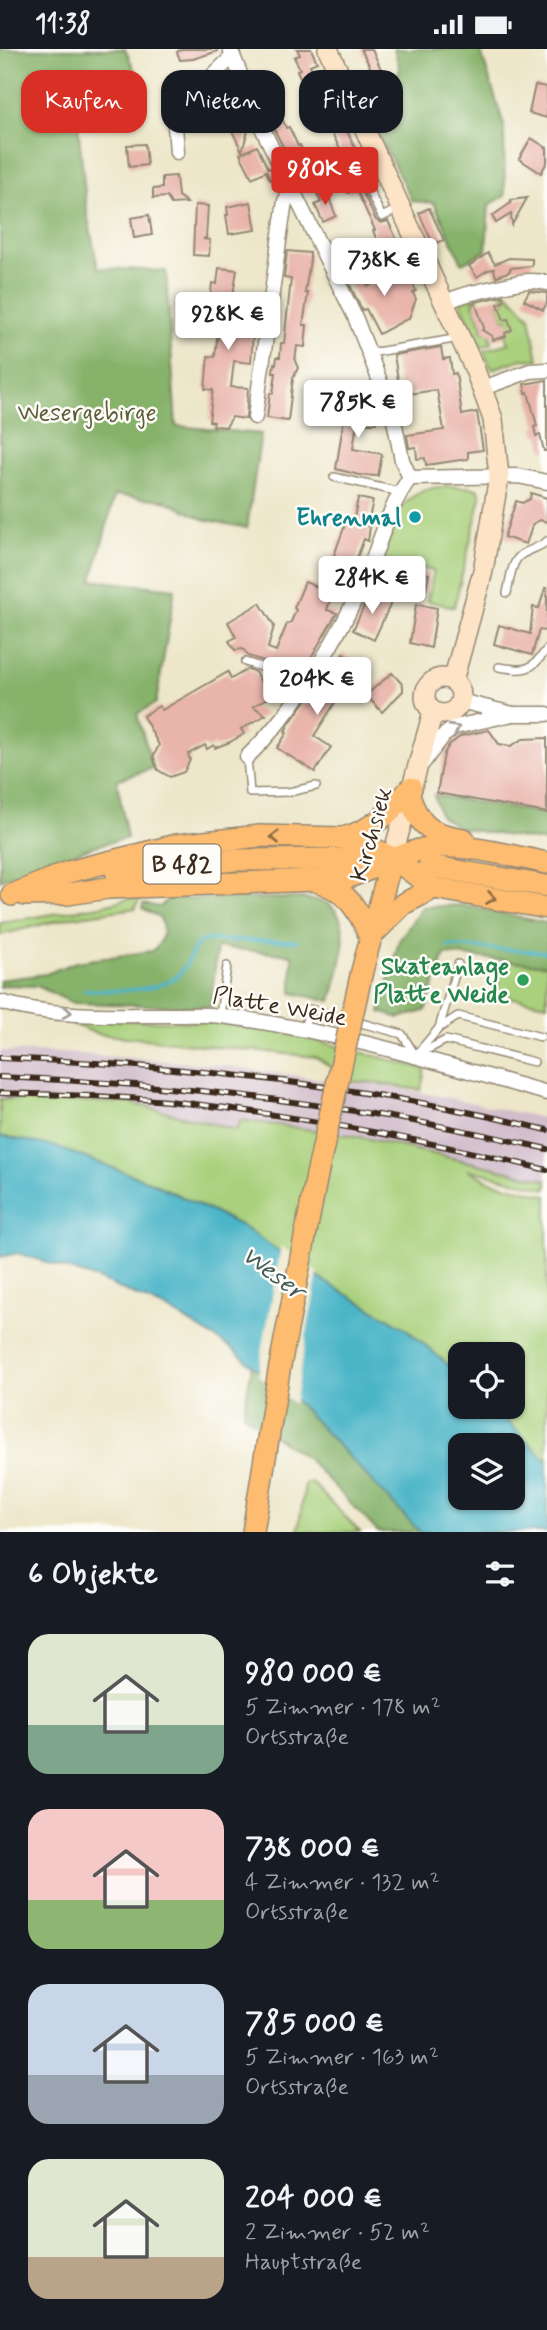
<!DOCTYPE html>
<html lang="de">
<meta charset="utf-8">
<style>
body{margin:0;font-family:Mynerve,sans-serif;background:#242831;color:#f1f3f6;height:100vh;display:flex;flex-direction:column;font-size:26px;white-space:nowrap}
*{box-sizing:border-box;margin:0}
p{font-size:23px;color:#9ea1a6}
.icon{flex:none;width:38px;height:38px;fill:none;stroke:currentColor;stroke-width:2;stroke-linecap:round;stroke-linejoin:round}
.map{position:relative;height:1483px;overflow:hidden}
.side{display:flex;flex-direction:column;background:#171b24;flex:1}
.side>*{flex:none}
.guide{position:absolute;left:21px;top:21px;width:506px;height:63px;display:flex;gap:14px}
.tools{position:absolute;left:448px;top:1293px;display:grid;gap:14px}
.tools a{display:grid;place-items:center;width:77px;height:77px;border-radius:14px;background:#171b24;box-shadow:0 2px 5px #0004;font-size:35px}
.price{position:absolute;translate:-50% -60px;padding:0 16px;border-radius:7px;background:#fff;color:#222;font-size:23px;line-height:46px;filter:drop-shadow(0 2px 4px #0008)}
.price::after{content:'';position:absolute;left:50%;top:42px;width:21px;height:16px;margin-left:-10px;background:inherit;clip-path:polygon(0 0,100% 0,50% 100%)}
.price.on{background:#d93025;color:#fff}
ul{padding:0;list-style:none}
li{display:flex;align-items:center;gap:21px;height:175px;padding:0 28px}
li span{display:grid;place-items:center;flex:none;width:196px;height:140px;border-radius:21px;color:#555}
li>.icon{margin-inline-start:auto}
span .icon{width:84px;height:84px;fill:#fffc;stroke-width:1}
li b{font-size:30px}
h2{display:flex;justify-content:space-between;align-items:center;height:84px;padding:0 28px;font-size:30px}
.pill{padding:0 24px;border-radius:21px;background:#171b24;box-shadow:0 2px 5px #0004;font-size:24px;line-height:63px}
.pill.on{background:#d93025;color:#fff}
.status{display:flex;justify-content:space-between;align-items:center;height:49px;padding:0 35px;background:#171b24;direction:ltr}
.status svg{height:19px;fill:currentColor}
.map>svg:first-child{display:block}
</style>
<div class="status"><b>11:38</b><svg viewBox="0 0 49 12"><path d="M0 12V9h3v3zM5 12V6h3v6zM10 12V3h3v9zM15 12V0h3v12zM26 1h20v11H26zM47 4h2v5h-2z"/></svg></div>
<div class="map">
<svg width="547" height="1483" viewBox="0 0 547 1483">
<rect width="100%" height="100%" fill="#fdfcf7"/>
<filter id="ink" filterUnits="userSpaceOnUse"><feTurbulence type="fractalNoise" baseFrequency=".0143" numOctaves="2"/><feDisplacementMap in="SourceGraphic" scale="14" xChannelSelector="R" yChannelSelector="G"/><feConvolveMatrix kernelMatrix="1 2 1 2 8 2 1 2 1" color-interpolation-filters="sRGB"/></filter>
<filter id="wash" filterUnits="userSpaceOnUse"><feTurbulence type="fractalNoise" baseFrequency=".00686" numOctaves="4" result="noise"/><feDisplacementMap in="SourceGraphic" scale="28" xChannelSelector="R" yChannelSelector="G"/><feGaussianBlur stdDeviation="1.57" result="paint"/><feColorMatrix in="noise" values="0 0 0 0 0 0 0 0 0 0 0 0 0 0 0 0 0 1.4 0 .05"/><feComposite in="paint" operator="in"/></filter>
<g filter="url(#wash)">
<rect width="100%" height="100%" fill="#ede6c9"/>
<polygon fill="#d1bdcb" points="0,1002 66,1004 221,1016 353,1035 369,1034 450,1049 547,1070 547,1131 356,1087 302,1079 241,1071 237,1082 132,1056 0,1050"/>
<g fill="#a9d07b" stroke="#727d4c" stroke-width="2">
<polygon points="506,242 530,268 538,311 522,310 492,320 483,302 509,294 505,284 508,270 504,271 498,255 505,252 502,244"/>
<polygon points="478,248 473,254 483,279 481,282 484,284 488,281 492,294 481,298 460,252"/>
<path d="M448 437 474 439 479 441 481 448 454 558 427 552 434 522 381 510C396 470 398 440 448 437Z"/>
<polygon points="142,849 137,854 136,859 72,868 0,886 0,874 100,857 126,850"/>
<polygon points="503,910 547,916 547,955 496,946"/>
<polygon points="70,970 208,973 275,981 425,1020 421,1041 368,1033 353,1033 316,1008 98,985 74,976"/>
<polygon points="0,1050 132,1054 236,1081 241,1071 356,1087 547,1131 547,1140 467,1120 489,1132 547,1147 547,1412 493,1358 513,1358 513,1306 460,1306 460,1326 405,1279 324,1232 240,1176 149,1132 0,1087"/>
<polygon points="311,1433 360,1483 298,1483 305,1435"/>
</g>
<g fill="#86b26b" stroke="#606e44" stroke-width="2">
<polygon points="0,0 125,0 135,22 95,27 75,45 87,164 98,219 166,222 176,377 261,385 247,479 203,470 164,451 115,446 92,531 175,540 156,654 137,665 153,719 117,731 127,789 95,797 0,831"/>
<polygon points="394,0 478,0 481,3 504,76 505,147 489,156 486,202 462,214 434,154 412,152 371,70 391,40 400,20"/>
<polygon points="434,746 547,765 547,793 459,779 440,766"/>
<path d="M302 849C308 851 318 851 324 853 359 869 338 925 331 952L292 944V906L217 898 211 958 73 954 37 937 6 936 0 938V931L46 925 76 913 152 902C163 895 166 878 159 868L142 859 143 855 160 858 168 850Z"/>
<polygon points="461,856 547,874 547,916 445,905 425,962 399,969 380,963 399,892 422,858"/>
<polygon points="252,1316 300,1356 420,1483 378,1483 309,1411 243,1365"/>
</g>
<path fill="#4bb5c8" stroke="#437073" stroke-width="2" fill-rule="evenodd" d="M0 1087 53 1097 149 1132 240 1176 324 1232 405 1279 460 1326V1358H493L547 1412V1483H420L300 1356 230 1298 169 1261 100 1231 18 1204 0 1208ZM460 1396H513V1449H460Z"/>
<polygon fill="#ede6c9" points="281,1197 318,1224 294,1355 258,1326"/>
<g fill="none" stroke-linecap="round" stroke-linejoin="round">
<g stroke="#4bb5c8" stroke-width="3.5">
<polyline points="447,897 547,903"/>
<path d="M84 941C111 942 165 945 183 921 191 910 191 898 204 891L297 892"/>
</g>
</g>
<g id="blocks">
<g fill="#e9b4aa">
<polygon points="182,0 218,0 218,2 193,10 180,11 177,3"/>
<polygon points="297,0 311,0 317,13 310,16 322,44 324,43 326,49 329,47 357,102 344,108 331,82 320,68 314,46 312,47 305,32 302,33 297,21 300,20 294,8 300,6"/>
<polygon points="361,0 372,0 381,20 387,40 381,47 373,49 368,32 373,24"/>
<polygon points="233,32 250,75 242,102 231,80 237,60 212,68 208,54 223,49 219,37"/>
<polygon points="535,36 547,38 547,69 529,64"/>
<polygon points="271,37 281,58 278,59 286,79 289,78 298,97 300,96 304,105 307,104 316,123 300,131 271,74 258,42"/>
<polygon points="141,42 144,62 129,64 126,44"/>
<polygon points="531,89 547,99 547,113 541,124 519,110"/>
<polygon points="145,95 147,116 129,118 127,96"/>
<polygon points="257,97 268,120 271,119 276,129 270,131 266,122 252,129 240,105"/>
<polygon points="347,111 376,171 381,174 388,172 400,197 376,208 372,198 379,195 373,182 375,181 356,140 348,144 335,116"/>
<polygon points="176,127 178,147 187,154 171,155 167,148 153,149 153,140 162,139 162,128"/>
<polygon points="326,141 336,167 323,173 315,156 321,153 317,145"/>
<polygon points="527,149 512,176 511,165 496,174 492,167 511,154 511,151"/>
<polygon points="251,153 256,181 229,185 226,166 228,166 227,158"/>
<polygon points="195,156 208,157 206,189 203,190 210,191 209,207 193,206"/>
<polygon points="429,159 444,191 433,195 419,164"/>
<polygon points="149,166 152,186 134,189 131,169"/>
<polygon points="287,202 310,204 310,211 305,244 308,244 303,276 307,276 305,298 297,297 295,312 298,319 293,329 288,372 267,369 270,344 273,344 276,324 273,324 274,314 276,315 277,308 280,308 281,294 284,294 291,230 284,229"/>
<polygon points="488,204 495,215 509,209 532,210 532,217 510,219 510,222 496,228 494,220 488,221 477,228 469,217"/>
<polygon points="219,219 237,221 230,265 254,268 251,314 234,312 231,338 248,339 246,370 232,368 226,378 213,377 214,373 209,372 213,341 205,340 208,307 215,308 219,273 208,271 212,234 217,235"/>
<polygon points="351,220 357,223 361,221 368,237 399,222 401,225 407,222 416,242 413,244 416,250 409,269 379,285 366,260 362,261 345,226 347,222"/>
<polygon points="529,242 547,244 547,254 543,261 524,251"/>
<polygon points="503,247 505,252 498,255 504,271 508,270 512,281 505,284 506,287 493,291 492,287 482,281 484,279 475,253"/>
<polygon points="441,298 443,310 450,309 452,325 456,324 462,366 477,363 483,401 468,403 468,410 426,416 425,409 417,410 416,398 409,399 407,386 444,381 437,341 409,345 407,336 399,337 394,306"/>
<polygon points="547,331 547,402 544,402 540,386 536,387 534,378 537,377 528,343 526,344 524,335"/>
<polygon points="350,349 378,353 379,357 376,374 357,374 353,400 382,405 378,427 359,426 336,420 344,369"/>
<polygon points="531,444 547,449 547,473 540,471 533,475 526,495 504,488 516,452 522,454 530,450"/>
<polygon points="358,449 373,452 367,477 370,478 368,492 364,490 350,527 339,525 327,561 337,564 302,624 248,607 243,600 235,601 229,592 236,588 228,573 260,554 274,577 268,599 276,602 287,575 291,573 296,561 294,559 305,533 322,540 346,473 353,474"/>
<polygon points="398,519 429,525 425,544 394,537"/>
<polygon points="545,539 547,539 547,582 539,581 532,606 494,595 499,576 530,585 533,558 539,559"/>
<polygon points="370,544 391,554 374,591 353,581"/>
<polygon points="416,555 437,559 431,599 410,594"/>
<polygon points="343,604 356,619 354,621 365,633 355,642 348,633 314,687 331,698 315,723 277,699 287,684 285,682 289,675 323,628 330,633"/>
<polygon points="248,620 255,623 270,648 253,657 266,666 241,680 244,685 230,693 215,699 214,696 207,700 205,696 188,705 190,711 184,723 170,728 158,721 153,708 159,696 143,667 159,657 162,661 228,623 231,630"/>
<polygon points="392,624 403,636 403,642 382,663 366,646"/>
<polygon points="489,681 499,695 511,697 523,690 547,689 547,764 437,744 444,705 449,696 461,687"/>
</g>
</g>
</g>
<g filter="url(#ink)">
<use href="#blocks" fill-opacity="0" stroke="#948874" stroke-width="2"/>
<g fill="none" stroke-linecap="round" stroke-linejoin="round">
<defs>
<g id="lane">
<polyline points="375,106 356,115 382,168 400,159"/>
<polyline points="370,304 460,289"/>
<polyline points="334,428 400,443"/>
<path d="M507 544C510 532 511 513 521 506 530 500 539 499 547 492"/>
<polyline points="245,613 306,632"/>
<path d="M499 618C526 622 530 623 547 600"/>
<polyline points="247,708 250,744 289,743 316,737"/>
<polyline points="220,966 227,917"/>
<polyline points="439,979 458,915"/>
<polyline points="304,980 309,960 402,985 415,1006"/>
<polyline points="419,1005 446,991 534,1013"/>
<polyline points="416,1006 439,979 458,967 541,988"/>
</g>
<g id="street">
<polyline points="230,0 264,83 355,268 393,366 402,411 410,429"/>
<polyline points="177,103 174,64 233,7"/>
<path d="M444 254C465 244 476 243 498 238 515 234 529 229 547 234"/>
<polyline points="483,339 530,322 547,321"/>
<polyline points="255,368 280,185 285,152 292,141"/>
<polyline points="410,429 518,427 547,433"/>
<polyline points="460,652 513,665 547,665"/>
<path d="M247 708C297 660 340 586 368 523 381 491 389 457 410 429"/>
<polyline points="422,715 443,687 455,678 513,665"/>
<path d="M0 953C54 969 113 966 169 966 186 966 204 965 222 967 333 981 440 1014 547 1044"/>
</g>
<g id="secondary">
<polyline points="328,0 475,321 493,370 499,427 483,522 453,632"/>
<circle cx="443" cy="647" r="18"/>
<polyline points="392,809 433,663"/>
</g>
<g id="primary">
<path d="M409 747C420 779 432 785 464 790"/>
<path d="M343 789C374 781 391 762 411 739"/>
<polyline points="429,817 547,837"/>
<polyline points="116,823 235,811 354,810"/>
<path d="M316 832C346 840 359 861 370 888"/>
<polyline points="12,846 68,823 177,796 260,787 343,789 366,796 392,809 434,839 547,859"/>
<path d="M25 846 68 845 108 839 341 830C369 823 394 807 423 800 457 792 512 807 547 814"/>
<polyline points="371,887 403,855 434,839"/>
<polyline points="362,922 392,809"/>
<polyline points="253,1483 279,1322 317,1126"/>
</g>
</defs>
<use href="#lane" stroke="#948874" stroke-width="10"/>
<use href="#street" stroke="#948874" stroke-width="17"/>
<use href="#secondary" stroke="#948874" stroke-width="22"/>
<use href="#primary" stroke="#948874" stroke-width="24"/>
<use href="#lane" stroke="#fff" stroke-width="7"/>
<use href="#street" stroke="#fff" stroke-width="14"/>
<use href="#secondary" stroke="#fee4c6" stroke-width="19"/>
<use href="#primary" stroke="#fdbc70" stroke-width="21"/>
<defs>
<g id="rail">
<path d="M0 1009C184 1016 368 1037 547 1081"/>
<path d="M0 1028C185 1035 367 1057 547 1100"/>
<path d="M0 1044C62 1046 124 1047 186 1054 308 1068 428 1092 547 1121"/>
</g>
</defs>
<use href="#rail" stroke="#3b2a1e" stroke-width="6"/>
<use href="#rail" stroke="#fdfcf7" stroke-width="3.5" stroke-dasharray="10" stroke-linecap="butt"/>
<defs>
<polyline id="primary-bridge" points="317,1126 362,922"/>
</defs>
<use href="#primary-bridge" stroke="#948874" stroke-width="24" stroke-linecap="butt"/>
<use href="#primary-bridge" stroke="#fdbc70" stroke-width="21"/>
</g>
<defs><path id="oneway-chevron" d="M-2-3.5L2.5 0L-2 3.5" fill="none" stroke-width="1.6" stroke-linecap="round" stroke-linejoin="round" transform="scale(1.75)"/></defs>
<g stroke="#a79f9a">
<use href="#oneway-chevron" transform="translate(455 680) rotate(-28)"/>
<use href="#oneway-chevron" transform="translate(67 963) rotate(4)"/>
</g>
<g stroke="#926c43">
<use href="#oneway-chevron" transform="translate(275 788) rotate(-179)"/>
<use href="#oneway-chevron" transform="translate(491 849) rotate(10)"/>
</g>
</g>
<circle fill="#0f9aa8" stroke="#fdfcf7" stroke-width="2.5" cx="415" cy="468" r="7"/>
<circle fill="#2e9e5b" stroke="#fdfcf7" stroke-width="2.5" cx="523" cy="931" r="7"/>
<g text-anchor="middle" stroke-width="5" stroke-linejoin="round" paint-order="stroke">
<rect fill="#fdfcf7" stroke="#75695f" stroke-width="2" x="143.5" y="795.5" width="77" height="39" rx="5"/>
<g font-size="23" font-weight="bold" fill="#3b2a1e">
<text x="182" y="823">B 482</text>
</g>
<g font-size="24" fill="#5c5c3a" stroke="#fdfcf7">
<text x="87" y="371">Wesergebirge</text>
</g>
<g font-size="24" font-weight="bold" fill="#0d838f" stroke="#fdfcf7" text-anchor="end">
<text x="401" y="476">Ehrenmal</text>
</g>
<g font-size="24" fill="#3b2a1e" stroke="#fdfcf7">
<text transform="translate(371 785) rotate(-74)" y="8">Kirchsiek</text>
<text transform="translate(280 957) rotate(10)" y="8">Platte Weide</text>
</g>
<g font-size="24" font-weight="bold" fill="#27864d" stroke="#fdfcf7" text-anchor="end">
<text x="509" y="925">Skateanlage<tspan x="509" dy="28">Platte Weide</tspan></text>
</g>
<g font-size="26" font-style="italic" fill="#415b5a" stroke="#fdfcf7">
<text transform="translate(274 1223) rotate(37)" y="9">Weser</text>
</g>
</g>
</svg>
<div class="tools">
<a><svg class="icon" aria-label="locate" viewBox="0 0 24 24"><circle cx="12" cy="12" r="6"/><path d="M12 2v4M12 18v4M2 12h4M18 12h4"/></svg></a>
<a><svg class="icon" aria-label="layers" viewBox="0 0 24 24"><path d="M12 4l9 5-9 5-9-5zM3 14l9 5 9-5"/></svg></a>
</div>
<b class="price on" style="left:325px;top:158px">980K €</b>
<b class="price" style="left:384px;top:249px">738K €</b>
<b class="price" style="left:228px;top:303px">928K €</b>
<b class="price" style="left:358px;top:391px">785K €</b>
<b class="price" style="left:372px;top:567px">284K €</b>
<b class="price" style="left:317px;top:668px">204K €</b>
<div class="guide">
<a class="pill on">Kaufen</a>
<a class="pill">Mieten</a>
<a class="pill">Filter</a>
</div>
</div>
<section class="side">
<h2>6 Objekte<svg class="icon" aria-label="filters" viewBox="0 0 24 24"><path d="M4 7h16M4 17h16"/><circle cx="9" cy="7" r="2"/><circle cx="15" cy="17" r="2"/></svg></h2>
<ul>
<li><span style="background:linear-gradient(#dfe7d0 65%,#7fa58c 0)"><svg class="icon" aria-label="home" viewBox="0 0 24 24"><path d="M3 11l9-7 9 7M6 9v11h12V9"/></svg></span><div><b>980 000 €</b><p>5 Zimmer · 178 m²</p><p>Ortsstraße</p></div></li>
<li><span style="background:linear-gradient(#f6c9c9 65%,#8fb573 0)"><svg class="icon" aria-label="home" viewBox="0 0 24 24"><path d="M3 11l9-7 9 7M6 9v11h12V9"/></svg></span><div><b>738 000 €</b><p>4 Zimmer · 132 m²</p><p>Ortsstraße</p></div></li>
<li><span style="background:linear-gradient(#c9d6e8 65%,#9aa5b1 0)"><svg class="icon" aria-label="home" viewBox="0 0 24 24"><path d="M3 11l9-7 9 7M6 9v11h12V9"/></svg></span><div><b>785 000 €</b><p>5 Zimmer · 163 m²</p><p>Ortsstraße</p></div></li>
<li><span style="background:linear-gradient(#dfe7d0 70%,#b9a48a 0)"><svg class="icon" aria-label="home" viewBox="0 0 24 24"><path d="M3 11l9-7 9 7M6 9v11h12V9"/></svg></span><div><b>204 000 €</b><p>2 Zimmer · 52 m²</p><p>Hauptstraße</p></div></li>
</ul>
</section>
